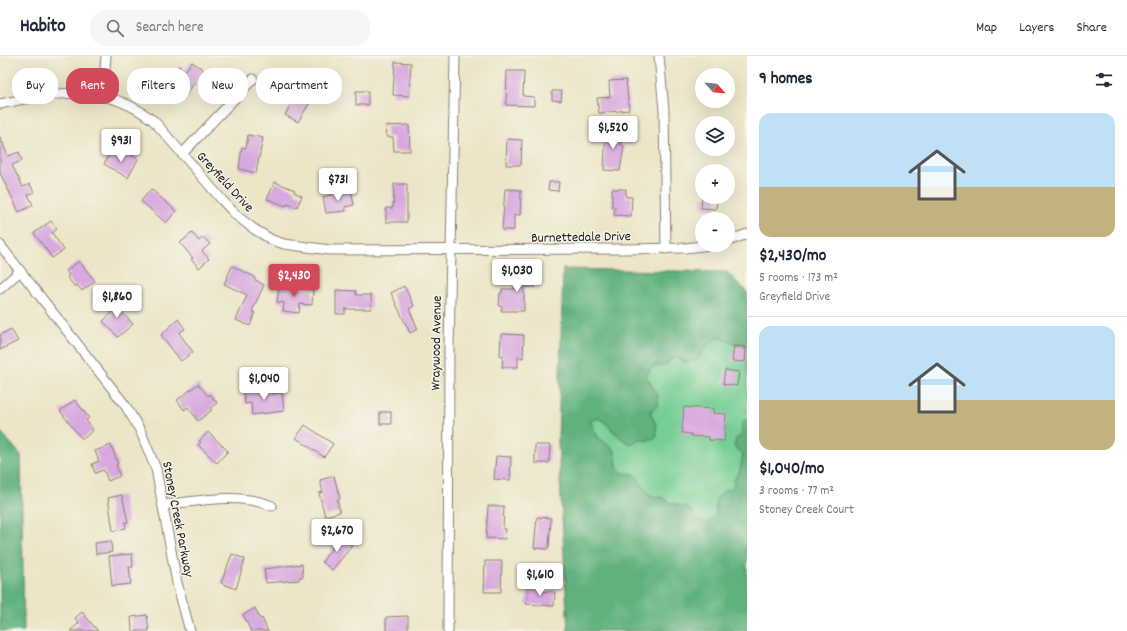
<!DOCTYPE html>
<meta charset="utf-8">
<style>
body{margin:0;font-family:Dekko,sans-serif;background:#f6f6f7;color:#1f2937;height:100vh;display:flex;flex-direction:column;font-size:15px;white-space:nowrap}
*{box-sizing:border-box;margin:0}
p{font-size:13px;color:#747a83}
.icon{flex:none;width:22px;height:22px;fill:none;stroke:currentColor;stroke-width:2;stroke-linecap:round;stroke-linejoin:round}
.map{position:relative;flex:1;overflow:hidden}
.panel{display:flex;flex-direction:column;background:#fff;width:380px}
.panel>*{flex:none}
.banner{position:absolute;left:12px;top:12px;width:380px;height:36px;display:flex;gap:8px}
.needle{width:26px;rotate:117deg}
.fabs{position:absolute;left:695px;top:12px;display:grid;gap:8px}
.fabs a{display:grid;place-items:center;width:40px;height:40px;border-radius:50%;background:#fff;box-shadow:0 4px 16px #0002;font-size:20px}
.price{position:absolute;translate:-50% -34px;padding:0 9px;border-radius:4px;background:#fff;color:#222;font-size:13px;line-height:26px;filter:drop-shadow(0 1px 2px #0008)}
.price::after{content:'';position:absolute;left:50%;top:24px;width:12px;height:9px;margin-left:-6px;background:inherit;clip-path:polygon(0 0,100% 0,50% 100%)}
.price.on{background:#d1495b;color:#fff}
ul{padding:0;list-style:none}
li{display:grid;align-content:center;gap:8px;height:212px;padding:0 12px}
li+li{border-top:1px solid #e0e1e3}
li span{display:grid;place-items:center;height:124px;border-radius:12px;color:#555}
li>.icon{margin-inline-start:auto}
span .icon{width:72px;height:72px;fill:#fffc;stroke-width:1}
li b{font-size:17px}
h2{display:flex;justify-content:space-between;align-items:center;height:48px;padding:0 12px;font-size:17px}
.tag{padding:0 14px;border-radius:16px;background:#fff;box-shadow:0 4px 16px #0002;font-size:14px;line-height:36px}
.tag.on{background:#d1495b;color:#fff}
header{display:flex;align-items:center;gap:24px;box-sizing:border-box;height:56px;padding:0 20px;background:#fff;border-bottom:1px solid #e0e1e3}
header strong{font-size:19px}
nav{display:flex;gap:22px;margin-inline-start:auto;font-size:14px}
.search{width:280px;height:36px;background:#f6f6f7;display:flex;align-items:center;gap:10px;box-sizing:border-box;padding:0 14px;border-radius:16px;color:#747a83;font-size:15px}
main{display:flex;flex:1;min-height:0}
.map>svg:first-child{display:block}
</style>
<header>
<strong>Habito</strong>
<div class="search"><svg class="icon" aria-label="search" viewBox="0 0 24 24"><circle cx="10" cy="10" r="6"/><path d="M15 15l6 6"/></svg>Search here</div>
<nav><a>Map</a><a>Layers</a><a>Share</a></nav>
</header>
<main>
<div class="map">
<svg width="747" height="575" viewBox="0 0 747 575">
<rect width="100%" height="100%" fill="#f7f3e8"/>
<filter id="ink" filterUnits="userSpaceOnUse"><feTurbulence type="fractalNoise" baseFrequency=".025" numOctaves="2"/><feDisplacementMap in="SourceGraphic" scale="8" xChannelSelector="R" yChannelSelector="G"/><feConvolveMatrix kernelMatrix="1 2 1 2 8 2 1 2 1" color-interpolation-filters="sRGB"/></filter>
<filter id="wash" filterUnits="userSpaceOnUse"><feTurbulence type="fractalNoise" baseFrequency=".012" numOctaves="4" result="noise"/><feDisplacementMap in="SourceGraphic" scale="16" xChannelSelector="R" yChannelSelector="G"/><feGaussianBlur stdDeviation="0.9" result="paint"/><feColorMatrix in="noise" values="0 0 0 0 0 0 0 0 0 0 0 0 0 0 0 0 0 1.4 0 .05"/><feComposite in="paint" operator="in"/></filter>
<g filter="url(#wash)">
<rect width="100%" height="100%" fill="#ece5c7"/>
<polygon fill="#74ce95" stroke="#487558" points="719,281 736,289 747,290 747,362 742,367 742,379 734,391 743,398 740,415 734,424 733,432 716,444 716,458 708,467 697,463 687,451 673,448 661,441 650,440 617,412 615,395 598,381 589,365 598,362 608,367 612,374 656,369 650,356 658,340 646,320 652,311 665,309 675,301 684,306 697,305 705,291"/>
<g fill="#5fb17e" stroke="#3e664d">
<path d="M563 213 727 216 747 236V290L736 289 719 281 705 291 697 305 684 306 675 301 665 309 652 311 646 320 658 340V349L650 356 656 369 657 381 646 385 639 383 632 388C614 382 614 370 598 362L590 365 598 381 615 395 617 412 623 417 634 418 650 440 661 441 673 448 687 451 697 463 708 467 716 458V444L724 434 733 432 734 424 740 415 743 398 734 391 736 383 742 379V367L747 362V575H568L558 385Z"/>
<polygon points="0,375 21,399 24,575 0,575"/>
</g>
<g id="blocks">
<g fill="#d8a8df">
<polygon points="192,6 203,13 184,43 165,30 179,10 185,15"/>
<polygon points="395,6 411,7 409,40 393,39"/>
<polygon points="507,15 524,15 523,40 534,41 534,50 506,49"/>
<polygon points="626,24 629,54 599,57 597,42 610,41 609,25"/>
<polygon points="301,28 316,36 298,66 285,59 291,48 291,44 289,43 297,30 299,32"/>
<rect x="356" y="35" width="12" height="14"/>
<polygon points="552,35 562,35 561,45 552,44"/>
<polygon points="409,69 410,95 394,95 393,81 387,81 386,70"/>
<polygon points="606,73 622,74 621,89 624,90 620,115 604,114"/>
<polygon points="248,79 263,82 256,117 239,113 242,91 246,92"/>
<polygon points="0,81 8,100 19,96 22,105 12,109 23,131 30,128 34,136 28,139 33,149 19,156 0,117"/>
<polygon points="507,83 522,84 521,109 506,109"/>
<polygon points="112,93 120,98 122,95 126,97 127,96 138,103 128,122 104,108"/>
<polygon points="275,126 295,134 294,136 302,140 297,151 287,148 286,150 267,143"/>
<polygon points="549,126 559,126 558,135 548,134"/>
<polygon points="394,128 407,128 407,166 386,166 386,152 393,152"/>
<polygon points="151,133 176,155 166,167 141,145"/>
<polygon points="505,133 521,134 520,159 514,159 514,174 502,174"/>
<polygon points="612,133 626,133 626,141 632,141 631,160 614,159 615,151 612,151"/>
<polygon points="351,134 354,149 345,151 346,155 326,157 323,141"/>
<polygon points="702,141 717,141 716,153 701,152"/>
<polygon points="51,165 57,173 52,177 64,194 52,202 34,177"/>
<polygon points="192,177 199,185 203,181 210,188 202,195 209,203 199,212 191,203 193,202 180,187"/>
<polygon points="79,205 95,225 82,235 77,229 75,231 67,221 69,219 66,215"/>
<polygon points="232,210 255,221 254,223 264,229 252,255 255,257 250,270 236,264 247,239 224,228"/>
<polygon points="515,217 535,217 535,231 524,231 524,255 501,255 502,251 499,250 500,237 502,237 502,233 515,233"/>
<polygon points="279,230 313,234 312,249 300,248 299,257 283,255 284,247 277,246"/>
<polygon points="404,230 414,250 409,253 418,273 410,277 391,237"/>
<polygon points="336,234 356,235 356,239 371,239 371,253 345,253 345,258 336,258"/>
<polygon points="116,243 123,251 120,254 133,268 118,281 103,265 112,257 107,252"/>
<polygon points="178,263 185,273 179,277 193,296 181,305 161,279"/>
<polygon points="11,273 18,285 0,294 0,279"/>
<polygon points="501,278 524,279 523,302 518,301 518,311 502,311 503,300 500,300"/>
<polygon points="734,290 746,291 745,306 732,305"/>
<polygon points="725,314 739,316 737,330 723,328"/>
<polygon points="198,328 208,340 210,338 217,347 210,352 212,354 198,365 188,351 184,354 177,344"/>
<polygon points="254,333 255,335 271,333 272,338 282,337 284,355 252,359 251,347 245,348 243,334"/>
<polygon points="75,344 89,362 86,364 93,374 84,382 81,382 60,355"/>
<polygon points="684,351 714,353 713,357 726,358 724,385 709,384 709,381 691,380 691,378 682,377"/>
<rect x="380" y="356" width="11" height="12"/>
<polygon points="305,369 333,388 324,401 296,382"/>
<polygon points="208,376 228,395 217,407 198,389 201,386 199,385"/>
<polygon points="111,389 118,408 116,409 120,420 108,425 104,414 95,417 92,408 99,405 95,395"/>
<polygon points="535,389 550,389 549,407 535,407"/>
<polygon points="496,400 511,401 510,424 494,423"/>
<polygon points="334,420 340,443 337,444 340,456 325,460 319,437 323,436 320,424"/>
<polygon points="122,439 128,466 125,466 126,472 113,475 108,442"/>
<polygon points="488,450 504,450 503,473 506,473 505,483 486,482"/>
<polygon points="537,461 551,462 549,491 547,493 534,492"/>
<polygon points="340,481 352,490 332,514 322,506"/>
<polygon points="111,485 112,496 96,498 95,487"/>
<polygon points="132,498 133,511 129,511 131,528 112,530 109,500"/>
<polygon points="232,498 245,503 236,533 221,527"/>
<polygon points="485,505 502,505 501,536 484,536"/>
<polygon points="302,508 303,521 299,521 299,524 266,527 264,513"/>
<polygon points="529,529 540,529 540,535 555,536 554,550 526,548"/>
<polygon points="255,552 260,563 262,562 268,575 251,575 243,559"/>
<polygon points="82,556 98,575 70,575 79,567 75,562"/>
<polygon points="147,559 149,575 132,575 131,561"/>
<polygon points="408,560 408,575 386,575 386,561"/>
</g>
</g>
</g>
<g filter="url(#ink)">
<use href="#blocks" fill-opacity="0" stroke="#848072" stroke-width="1"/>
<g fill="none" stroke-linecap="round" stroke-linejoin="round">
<defs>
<g id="minor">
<polyline points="659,0 664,54 666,193"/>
<polyline points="103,39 106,0"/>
<path d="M0 48C57 36 105 26 154 65L222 144 237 160 254 173 272 184 284 188 330 194 624 193 685 192 711 189"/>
<polyline points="182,98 253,23"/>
<polyline points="728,185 747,178"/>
<polyline points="0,189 125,349 140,374 156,413 177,527 190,575"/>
<polyline points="0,233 19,216"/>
<path d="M163 449C199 445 238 436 272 450"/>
<polyline points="448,575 449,292 455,0"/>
</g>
</defs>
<use href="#minor" stroke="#848072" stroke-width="11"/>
<use href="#minor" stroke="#fff" stroke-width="9"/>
</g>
</g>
<g text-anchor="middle" stroke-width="3" stroke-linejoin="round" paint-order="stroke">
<g font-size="14" fill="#1c1c1c" stroke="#f7f3e8">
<text transform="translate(226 125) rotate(47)" y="5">Greyfield Drive</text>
<text transform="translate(581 180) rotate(-1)" y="5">Burnettedale Drive</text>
<text transform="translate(435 287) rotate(-89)" y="5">Wraywood Avenue</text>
<text transform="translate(179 463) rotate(79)" y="5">Stoney Creek Parkway</text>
</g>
</g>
</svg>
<div class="fabs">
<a><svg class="needle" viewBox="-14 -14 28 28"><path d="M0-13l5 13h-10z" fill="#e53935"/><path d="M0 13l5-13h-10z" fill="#747a83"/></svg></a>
<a><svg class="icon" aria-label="layers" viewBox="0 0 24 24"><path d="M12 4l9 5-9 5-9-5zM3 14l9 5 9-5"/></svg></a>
<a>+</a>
<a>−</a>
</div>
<b class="price" style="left:613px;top:94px">$1,520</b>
<b class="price" style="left:121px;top:107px">$931</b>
<b class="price" style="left:338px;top:146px">$731</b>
<b class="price" style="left:517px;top:237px">$1,030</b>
<b class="price on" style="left:294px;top:242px">$2,430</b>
<b class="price" style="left:117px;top:263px">$1,860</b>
<b class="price" style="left:264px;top:345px">$1,040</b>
<b class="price" style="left:337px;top:497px">$2,670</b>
<b class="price" style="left:540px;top:541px">$1,610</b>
<div class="banner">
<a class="tag">Buy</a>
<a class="tag on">Rent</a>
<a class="tag">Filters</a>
<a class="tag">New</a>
<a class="tag">Apartment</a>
</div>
</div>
<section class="panel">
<h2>9 homes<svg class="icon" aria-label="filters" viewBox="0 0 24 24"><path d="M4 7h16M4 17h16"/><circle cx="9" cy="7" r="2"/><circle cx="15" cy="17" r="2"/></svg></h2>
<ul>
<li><span style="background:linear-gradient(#bfe0f5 60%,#c2b280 0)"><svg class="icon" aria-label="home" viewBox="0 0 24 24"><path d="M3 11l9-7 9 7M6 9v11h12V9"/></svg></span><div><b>$2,430/mo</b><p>5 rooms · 173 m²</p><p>Greyfield Drive</p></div></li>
<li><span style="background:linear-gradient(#bfe0f5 60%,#c2b280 0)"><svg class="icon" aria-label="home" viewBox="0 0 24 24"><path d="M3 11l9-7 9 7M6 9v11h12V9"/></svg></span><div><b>$1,040/mo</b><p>3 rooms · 77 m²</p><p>Stoney Creek Court</p></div></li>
</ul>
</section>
</main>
